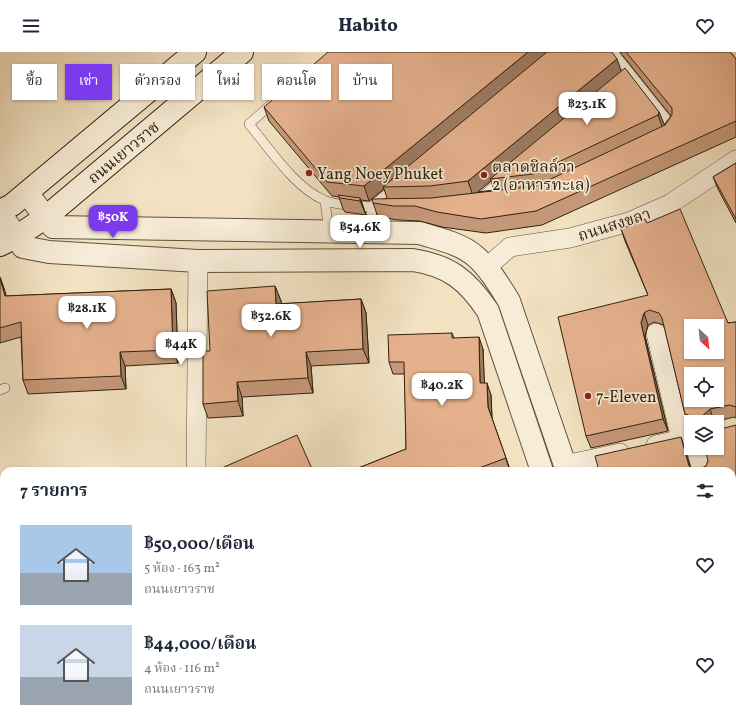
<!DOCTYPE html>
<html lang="th">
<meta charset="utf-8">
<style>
body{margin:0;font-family:Vollkorn,"Noto Serif Thai",serif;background:#f2f2f3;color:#1f2937;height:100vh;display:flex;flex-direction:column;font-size:15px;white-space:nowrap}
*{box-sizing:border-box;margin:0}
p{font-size:13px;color:#747a83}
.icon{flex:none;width:22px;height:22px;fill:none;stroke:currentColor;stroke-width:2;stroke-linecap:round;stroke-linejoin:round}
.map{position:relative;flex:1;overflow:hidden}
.details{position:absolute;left:0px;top:415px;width:736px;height:256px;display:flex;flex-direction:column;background:#fff;border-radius:12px 12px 0 0;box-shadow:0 1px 3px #0004}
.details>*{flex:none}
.top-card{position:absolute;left:12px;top:12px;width:400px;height:36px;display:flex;gap:8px}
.needle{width:26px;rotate:153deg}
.controls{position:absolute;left:684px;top:267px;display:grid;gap:8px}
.controls a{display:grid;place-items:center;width:40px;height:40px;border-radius:0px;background:#fff;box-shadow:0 1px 3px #0004;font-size:20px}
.price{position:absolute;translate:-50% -34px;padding:0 9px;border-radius:8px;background:#fff;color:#222;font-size:13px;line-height:26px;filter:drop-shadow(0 1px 2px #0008)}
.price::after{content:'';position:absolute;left:50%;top:24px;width:12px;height:9px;margin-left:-6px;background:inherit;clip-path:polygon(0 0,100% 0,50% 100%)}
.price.current{background:#7c3aed;color:#fff}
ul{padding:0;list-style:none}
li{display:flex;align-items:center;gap:12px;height:100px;padding:0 20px}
li span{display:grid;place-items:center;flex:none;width:112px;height:80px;border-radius:0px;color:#555}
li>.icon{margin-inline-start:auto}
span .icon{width:48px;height:48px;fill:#fffc;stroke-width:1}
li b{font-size:17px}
h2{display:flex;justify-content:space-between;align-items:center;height:48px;padding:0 20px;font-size:17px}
.pill{padding:0 14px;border-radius:0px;background:#fff;box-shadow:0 1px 3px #0004;font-size:14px;line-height:36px}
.pill.current{background:#7c3aed;color:#fff}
header{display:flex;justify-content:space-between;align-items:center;height:52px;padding:0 20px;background:#fff;font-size:18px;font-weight:800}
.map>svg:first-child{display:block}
</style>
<header><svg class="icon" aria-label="menu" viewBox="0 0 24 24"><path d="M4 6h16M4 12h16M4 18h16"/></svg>Habito<svg class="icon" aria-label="heart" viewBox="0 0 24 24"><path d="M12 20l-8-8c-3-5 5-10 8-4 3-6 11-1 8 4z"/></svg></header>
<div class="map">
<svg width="736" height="671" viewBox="0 0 736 671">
<rect width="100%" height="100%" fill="#f2e2c2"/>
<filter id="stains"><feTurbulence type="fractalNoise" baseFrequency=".005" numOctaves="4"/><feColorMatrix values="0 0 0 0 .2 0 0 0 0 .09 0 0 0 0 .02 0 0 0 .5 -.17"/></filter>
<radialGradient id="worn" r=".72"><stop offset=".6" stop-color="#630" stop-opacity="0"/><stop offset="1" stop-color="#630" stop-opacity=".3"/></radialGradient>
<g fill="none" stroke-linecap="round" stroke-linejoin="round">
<defs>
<g id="service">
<polyline points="613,0 672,74 670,78"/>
<path d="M274 50 249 72C269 96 295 136 324 148 337 154 371 155 385 155"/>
<polyline points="479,147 502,128"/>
<polyline points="325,149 329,180"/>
<polyline points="373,181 371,155 395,135"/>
<polyline points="0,338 5,336"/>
<polyline points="0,489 4,486"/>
</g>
<g id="minor">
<polyline points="486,216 510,195 570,186 629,170 670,152 736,108"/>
<polyline points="656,281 681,387"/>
<polyline points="656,393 691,385"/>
<polyline points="696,396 702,419"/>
<polyline points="565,413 620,401"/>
<polyline points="196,419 198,209"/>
<polyline points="194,671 197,667"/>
<polyline points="348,671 350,667"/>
</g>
<g id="tertiary">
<path d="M27 141 53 175 420 181C438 187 460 191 475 204 489 216 499 233 509 249L567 419"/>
<path d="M0 161 23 195 49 200 198 209 413 208C450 214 467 228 488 259L542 419"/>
<polyline points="638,667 639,671"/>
</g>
<g id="secondary">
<polyline points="0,159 12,153 195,0"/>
<polyline points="0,193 16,185 46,165 242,0"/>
</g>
</defs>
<use href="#service" stroke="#60523c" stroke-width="10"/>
<use href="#minor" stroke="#60523c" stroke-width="20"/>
<use href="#tertiary" stroke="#60523c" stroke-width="24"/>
<use href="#secondary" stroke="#302210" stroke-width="24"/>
<use href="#service" stroke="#f7ecd7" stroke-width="9"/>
<use href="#minor" stroke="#f7ecd7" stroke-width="19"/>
<use href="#tertiary" stroke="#f7ecd7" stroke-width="22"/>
<use href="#secondary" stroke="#f7ecd7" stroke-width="22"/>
</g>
<g fill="#c59879" stroke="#302210" fill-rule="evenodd">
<path d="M620 0H730L736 7V85L542 173 486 181 442 175 420 169 399 168 378 165 373 151 387 146 384 137 369 149 361 148 366 163 345 160 343 157 339 145 332 144 269 69 264 55 622 19 659 60 664 73 671 64ZM491 129 494 138 477 140Z"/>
<polygon points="736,111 736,171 718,137 713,125"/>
<polygon points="647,171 728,271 736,270 736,366 734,365 714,370 691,370 691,375 689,374 685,362 664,273 654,270 648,273 645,284 668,379 591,396 586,384 648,243 625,189 621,177"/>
<polygon points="0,225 6,244 171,237 176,251 178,311 125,314 126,337 28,342 23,328 21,285 0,291"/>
<polygon points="275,234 281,249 281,252 361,247 366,261 369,311 311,314 313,341 242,345 243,364 208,366 203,352"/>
<polygon points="452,281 454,286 483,297 484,331 491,343 492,367 510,418 508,419 351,419 406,397 405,322 393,322 389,310"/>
<polygon points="736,373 736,483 733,482 732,483 732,419 599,419 685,398 690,415 694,417 700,417 706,414 708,409"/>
<polygon points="736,490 736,559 732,560 732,492"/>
<polygon points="440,667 470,667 469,667 469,670 465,671 441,671"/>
<polygon points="696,667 697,671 662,671"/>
</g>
<g fill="#a07c63" stroke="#302210">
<polygon points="528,0 551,0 383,135 384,137 369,149 364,134"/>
<polygon points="617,7 622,21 490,127 491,129 473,144 468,129"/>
<polygon points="659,60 665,74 663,77 658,63"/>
<polygon points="360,146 365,160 366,163 360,149"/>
<polygon points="0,225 4,236 10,257 5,244"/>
<polygon points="275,234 281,249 282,266 276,252"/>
<polygon points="171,237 176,251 178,311 173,298"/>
<polygon points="361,247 366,261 369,311 363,297"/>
<polygon points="644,261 648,273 645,284 668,379 663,367 641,271"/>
<polygon points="479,285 483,297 485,343 480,331"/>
<polygon points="120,300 125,314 126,337 121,324"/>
<polygon points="306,300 311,314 313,341 308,326"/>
<polygon points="237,330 242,345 243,364 238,349"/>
<polygon points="487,331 491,343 492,367 510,418 488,355"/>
<polygon points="710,357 714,369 714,370 702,370 702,364"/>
<polygon points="681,385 685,398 692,419 691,419"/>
<polygon points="694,667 696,667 697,671 695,671"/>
</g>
<g fill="#e5b18d" stroke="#302210" fill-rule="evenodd">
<polygon points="328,0 528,0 364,134 327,130 264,55"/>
<polygon points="547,0 612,0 617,7 468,129 430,134 383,135"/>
<polygon points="626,0 730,0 736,7 736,69 536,159 481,167 437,160 415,154 394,154 373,151 372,147 431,146 536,134 665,73 672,63 672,56"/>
<polygon points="625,16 659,60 658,63 533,122 490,127"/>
<polygon points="736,111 736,167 713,125"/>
<polygon points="338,143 360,146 360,149 340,146"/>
<path d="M680 157 728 271 736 270V355L730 353 710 357 702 364V370H696L694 365 685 362 662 266 659 261 649 258 644 261 641 271 663 367 586 384 558 265 648 243 621 177 645 167 647 171ZM691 274H717V300H691ZM691 322H717V348H691Z"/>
<polygon points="0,226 5,244 171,237 173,298 120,300 121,324 23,328 21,270 0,276"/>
<polygon points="275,234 276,252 361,247 363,297 306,300 308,326 237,330 238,349 203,352 203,299 210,299 207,239"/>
<polygon points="452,281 452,286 479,285 480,331 487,331 488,355 506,406 471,419 453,419 452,417 448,419 351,419 406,397 404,310 389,310 388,283"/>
<polygon points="736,373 736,472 732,471 732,419 599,419 595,404 681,385 689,414 694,417 700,417 706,414 708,409 705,396 717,396 717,378"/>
<polygon points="297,383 313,419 215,419"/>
<polygon points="736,490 736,546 732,547 732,492"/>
<polygon points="440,667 447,667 441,669"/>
<polygon points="662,667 694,667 694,668 680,671 662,671"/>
</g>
<g fill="#8f2418" stroke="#f7ecd7" stroke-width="1.5">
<circle cx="309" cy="121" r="4"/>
<circle cx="484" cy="123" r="4"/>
<circle cx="588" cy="344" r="4"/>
</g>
<g text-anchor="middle" stroke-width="3.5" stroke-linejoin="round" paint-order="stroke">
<g font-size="16" fill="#302210" stroke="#f7ecd7">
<text transform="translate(123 100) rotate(-40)" y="6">ถนนเยาวราช</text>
<text transform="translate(614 172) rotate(-18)" y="6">ถนนสงขลา</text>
</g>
<g font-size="16" fill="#302210" stroke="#f7ecd7" text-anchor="start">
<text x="492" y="120">ตลาดชิลล์วา<tspan x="492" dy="18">2 (อาหารทะเล)</tspan></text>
<text x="317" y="127">Yang Noey Phuket</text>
<text x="596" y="350">7-Eleven</text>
</g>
</g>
<rect width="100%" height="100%" filter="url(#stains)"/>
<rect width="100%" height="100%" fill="url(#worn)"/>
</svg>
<div class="controls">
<a><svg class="needle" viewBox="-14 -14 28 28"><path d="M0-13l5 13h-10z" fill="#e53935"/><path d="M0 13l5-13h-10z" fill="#747a83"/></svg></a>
<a><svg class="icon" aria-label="locate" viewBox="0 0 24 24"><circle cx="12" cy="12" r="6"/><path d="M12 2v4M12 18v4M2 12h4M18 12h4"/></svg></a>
<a><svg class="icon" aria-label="layers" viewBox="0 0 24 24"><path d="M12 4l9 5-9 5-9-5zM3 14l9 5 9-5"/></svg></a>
</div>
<b class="price" style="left:587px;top:74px">฿23.1K</b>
<b class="price current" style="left:113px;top:187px">฿50K</b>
<b class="price" style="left:360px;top:197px">฿54.6K</b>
<b class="price" style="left:87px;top:278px">฿28.1K</b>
<b class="price" style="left:271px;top:286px">฿32.6K</b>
<b class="price" style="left:181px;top:314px">฿44K</b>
<b class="price" style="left:442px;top:355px">฿40.2K</b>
<div class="top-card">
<a class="pill">ซื้อ</a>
<a class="pill current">เช่า</a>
<a class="pill">ตัวกรอง</a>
<a class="pill">ใหม่</a>
<a class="pill">คอนโด</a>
<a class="pill">บ้าน</a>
</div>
<section class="details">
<h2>7 รายการ<svg class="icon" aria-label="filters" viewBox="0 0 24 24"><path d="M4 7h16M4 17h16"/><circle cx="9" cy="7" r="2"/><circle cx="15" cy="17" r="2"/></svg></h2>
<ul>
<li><span style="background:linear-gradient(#a9c7e8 60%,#9aa5b1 0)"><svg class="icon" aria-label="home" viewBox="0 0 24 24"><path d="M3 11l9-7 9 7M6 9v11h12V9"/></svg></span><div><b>฿50,000/เดือน</b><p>5 ห้อง · 163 m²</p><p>ถนนเยาวราช</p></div><svg class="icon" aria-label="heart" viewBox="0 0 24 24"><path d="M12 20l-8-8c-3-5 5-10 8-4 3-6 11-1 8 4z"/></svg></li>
<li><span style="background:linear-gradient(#c9d6e8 65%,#9aa5b1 0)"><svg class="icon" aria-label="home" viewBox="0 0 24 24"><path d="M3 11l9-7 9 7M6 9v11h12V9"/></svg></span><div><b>฿44,000/เดือน</b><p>4 ห้อง · 116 m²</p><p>ถนนเยาวราช</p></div><svg class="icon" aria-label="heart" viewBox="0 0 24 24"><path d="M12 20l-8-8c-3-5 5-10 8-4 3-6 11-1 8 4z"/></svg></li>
</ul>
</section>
</div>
